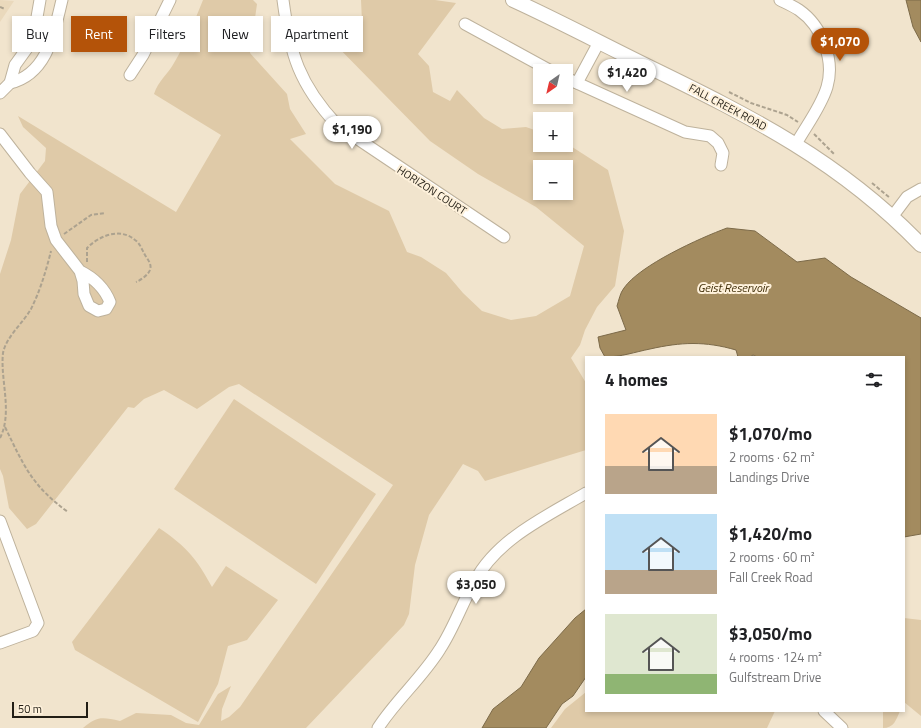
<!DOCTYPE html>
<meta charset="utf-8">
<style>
body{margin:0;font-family:"Titillium Web",sans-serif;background:#f6f6f6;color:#202124;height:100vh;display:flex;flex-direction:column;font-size:15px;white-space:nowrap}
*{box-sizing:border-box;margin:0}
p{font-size:13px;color:#757577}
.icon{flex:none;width:22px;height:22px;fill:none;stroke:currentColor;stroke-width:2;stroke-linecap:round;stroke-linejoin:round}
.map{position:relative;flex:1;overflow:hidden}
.side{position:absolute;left:585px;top:356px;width:320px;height:356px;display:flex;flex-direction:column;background:#fff;border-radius:0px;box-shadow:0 2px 6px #0003}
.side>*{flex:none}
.hud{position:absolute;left:12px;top:16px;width:380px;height:36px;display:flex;gap:8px}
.needle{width:26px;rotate:214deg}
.buttons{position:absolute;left:533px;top:64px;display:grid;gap:8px}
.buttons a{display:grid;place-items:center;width:40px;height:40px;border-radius:0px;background:#fff;box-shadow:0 2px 6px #0003;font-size:20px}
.scale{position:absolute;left:12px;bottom:10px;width:76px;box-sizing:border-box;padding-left:4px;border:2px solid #221e15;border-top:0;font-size:11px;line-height:14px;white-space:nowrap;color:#221e15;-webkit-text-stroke:3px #fef1db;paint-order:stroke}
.price{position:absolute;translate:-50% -34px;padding:0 9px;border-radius:14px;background:#fff;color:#222;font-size:13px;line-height:26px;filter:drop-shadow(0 1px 2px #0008)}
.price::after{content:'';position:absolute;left:50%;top:24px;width:12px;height:9px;margin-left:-6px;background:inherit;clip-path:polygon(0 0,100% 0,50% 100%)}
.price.active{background:#b45309;color:#fff}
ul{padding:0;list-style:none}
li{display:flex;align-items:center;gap:12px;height:100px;padding:0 20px}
li span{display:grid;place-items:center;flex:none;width:112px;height:80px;border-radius:0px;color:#555}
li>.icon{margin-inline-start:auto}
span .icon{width:48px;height:48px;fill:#fffc;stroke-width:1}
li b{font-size:17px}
h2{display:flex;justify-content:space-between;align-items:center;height:48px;padding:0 20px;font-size:17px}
.chip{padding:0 14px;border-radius:0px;background:#fff;box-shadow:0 2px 6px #0003;font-size:14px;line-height:36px}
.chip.active{background:#b45309;color:#fff}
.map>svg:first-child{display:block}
</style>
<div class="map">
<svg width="921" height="728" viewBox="0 0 921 728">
<rect width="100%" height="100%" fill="#f1e4cd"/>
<polygon fill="#ead9bc" points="0,0 14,1 0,22"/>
<g fill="#dfcaa8" fill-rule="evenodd">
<path d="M203 0H253L257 4 250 53 287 94 290 109 306 134 290 139 335 184 389 211 407 252 421 257 446 273 463 293 482 311 511 320 536 316 570 296 584 246 536 207 478 174 430 141 328 37 363 43 361 0H435L456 3 418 54 429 66 433 92 450 101 457 90 484 118 502 129 526 127 540 132V145H566V143L608 170 624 231 615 286 597 307 585 330 580 345 571 358 586 383V450L485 481 478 471 463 464 429 515 415 565 409 614 404 625 306 728H83C97 716 102 717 120 721L136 713 171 715 186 723 199 725 218 694 231 686 222 709 221 721 229 717 240 707 393 485 239 384 229 387 197 409 164 390 144 399 134 408 128 407 36 524 27 529 9 508 3 476 0 469V274L11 240 20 194 45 161 46 148 23 127 18 116 176 212 221 135 154 94C158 81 168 74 174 63 186 43 194 22 203 0ZM540 167H566V193H540Z"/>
<polygon points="234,399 376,494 316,584 174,489"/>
<path d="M159 528C186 546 197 559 212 587L226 566 278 600 247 640 228 646 218 684 198 722 75 650 72 642Z"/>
<polygon points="904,618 921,620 921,716 904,702"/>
<polygon points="586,692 586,711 775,711 767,728 551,728 565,709"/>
<path d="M883 711H900C896 720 894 728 883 728Z"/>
</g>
<g fill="#a38b5f" stroke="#7c6a49">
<polygon points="906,0 921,0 921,42 913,27"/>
<path d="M727 228 755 231 797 262 825 258 851 277 921 318V534L904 537V357H757L753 355 750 357H738L736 350C705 341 681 342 650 349 635 352 621 357 605 357L600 348 598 337 626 330 617 306C619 300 620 293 624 288 640 265 700 238 727 228Z"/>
<polygon points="586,609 586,677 573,696 562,704 546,728 482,728 493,709 521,687 539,658 575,618"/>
</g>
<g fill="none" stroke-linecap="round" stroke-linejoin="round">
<defs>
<g id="minor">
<path d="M283 0C290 54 299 84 337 125L504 237"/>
<path d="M780 0C786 3 793 6 799 10 822 26 835 60 827 87 821 107 806 126 796 144"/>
<polyline points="465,24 551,71"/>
<polyline points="130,75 143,55 170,0"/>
<polyline points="566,78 685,132 710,136 718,143 723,153 721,165"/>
<path d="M10 83C48 74 54 32 62 0"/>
<polyline points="577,83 599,42"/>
<polyline points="0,93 10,83 15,65 33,40 40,0"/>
<path d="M0 134 30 173 47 192 51 226 56 240 80 271 83 281 84 294 89 306 98 311 106 309 110 302C104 287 94 278 80 271"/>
<polyline points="892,217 907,197 921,189"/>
<polyline points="0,521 38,623 33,631 0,643"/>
<polyline points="824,711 842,728"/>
<path d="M378 728C396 700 422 678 440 649 454 628 462 603 475 581 497 539 547 516 586 493"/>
</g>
<path id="major" d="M513 0C559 21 604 45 649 67 752 117 841 162 921 245"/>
</defs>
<use href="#minor" stroke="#beb29c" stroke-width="13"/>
<use href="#major" stroke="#beb29c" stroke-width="16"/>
<g stroke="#aca28f" stroke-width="2" stroke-dasharray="4 2" stroke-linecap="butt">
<polyline points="0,7 5,9"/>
<polyline points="729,92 751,103 787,115 798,122"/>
<polyline points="814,134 835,155"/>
<polyline points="872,183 890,198"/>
<polyline points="64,234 91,215 105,213"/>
<path d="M87 262V248C99 236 120 227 135 240 140 243 142 250 145 255 148 260 152 264 150 270 148 275 141 280 136 282"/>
<path d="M5 427C24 466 32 486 68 512"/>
<path d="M0 438C13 412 0 380 3 353 6 337 23 323 31 309 40 291 46 271 51 251"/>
</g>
<use href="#minor" stroke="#fff" stroke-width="11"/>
<use href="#major" stroke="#fff" stroke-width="14"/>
</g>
<g text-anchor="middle" stroke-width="4" stroke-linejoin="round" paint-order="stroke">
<g font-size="11" fill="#221e15" stroke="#fef1db">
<text transform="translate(728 107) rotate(28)" y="4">FALL CREEK ROAD</text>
<text transform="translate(432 190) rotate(33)" y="4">HORIZON COURT</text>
</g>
<g font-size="12" font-style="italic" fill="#3f2d07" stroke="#fef1db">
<text x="733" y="292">Geist Reservoir</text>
</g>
</g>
</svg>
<div class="buttons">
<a><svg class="needle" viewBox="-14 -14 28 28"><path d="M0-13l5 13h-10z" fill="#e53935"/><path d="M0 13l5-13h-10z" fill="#757577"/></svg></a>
<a>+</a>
<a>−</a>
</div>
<div class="scale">50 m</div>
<b class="price active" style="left:840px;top:62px">$1,070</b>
<b class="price" style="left:627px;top:93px">$1,420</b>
<b class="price" style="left:352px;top:150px">$1,190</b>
<b class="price" style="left:476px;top:605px">$3,050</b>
<div class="hud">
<a class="chip">Buy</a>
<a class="chip active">Rent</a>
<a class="chip">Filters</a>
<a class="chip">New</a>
<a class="chip">Apartment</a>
</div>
<section class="side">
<h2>4 homes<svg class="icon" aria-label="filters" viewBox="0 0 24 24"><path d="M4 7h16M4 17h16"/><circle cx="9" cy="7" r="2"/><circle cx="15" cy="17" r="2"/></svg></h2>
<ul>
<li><span style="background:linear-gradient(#ffd9b3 65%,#b9a48a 0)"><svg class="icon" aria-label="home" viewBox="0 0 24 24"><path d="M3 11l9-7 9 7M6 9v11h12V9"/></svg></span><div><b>$1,070/mo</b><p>2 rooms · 62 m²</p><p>Landings Drive</p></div></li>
<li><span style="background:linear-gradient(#bfe0f5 70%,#b9a48a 0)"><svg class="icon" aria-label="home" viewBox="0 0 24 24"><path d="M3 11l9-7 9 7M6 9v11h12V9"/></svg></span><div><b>$1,420/mo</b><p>2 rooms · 60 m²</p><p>Fall Creek Road</p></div></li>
<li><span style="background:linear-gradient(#dfe7d0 75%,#8fb573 0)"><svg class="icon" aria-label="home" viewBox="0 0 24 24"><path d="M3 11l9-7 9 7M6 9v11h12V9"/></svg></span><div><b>$3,050/mo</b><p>4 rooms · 124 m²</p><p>Gulfstream Drive</p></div></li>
</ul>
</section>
</div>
